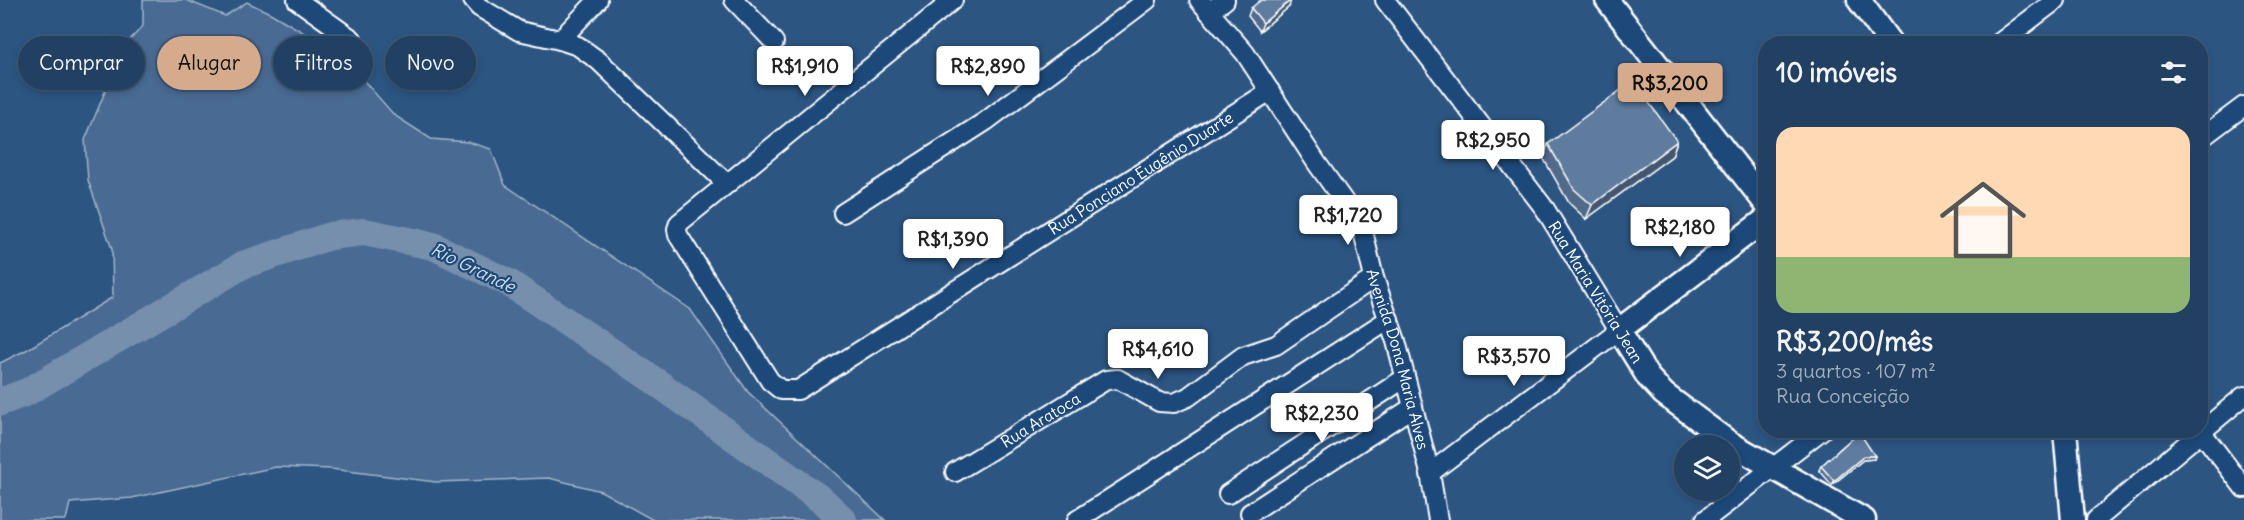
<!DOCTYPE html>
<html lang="pt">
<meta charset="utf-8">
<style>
body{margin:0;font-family:Delius,sans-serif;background:#2d4b6b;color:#f1f3f6;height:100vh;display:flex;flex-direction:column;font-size:22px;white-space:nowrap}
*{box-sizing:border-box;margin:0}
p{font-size:20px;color:#a2afbe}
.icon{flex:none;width:33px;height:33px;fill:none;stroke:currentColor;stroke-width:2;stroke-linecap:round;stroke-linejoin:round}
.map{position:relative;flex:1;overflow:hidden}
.side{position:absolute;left:1758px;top:36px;width:450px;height:402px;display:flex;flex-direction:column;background:#214062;border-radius:24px;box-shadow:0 3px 9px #0003,0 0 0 2px #3e5977}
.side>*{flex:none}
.banner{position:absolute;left:18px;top:36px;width:570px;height:54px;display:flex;gap:12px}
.controls{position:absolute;left:1674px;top:435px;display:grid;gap:12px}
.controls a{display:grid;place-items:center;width:66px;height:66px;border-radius:50%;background:#214062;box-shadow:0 3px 9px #0003,0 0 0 2px #3e5977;font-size:30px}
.price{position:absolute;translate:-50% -51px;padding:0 14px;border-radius:6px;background:#fff;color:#222;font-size:20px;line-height:39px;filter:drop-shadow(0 2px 3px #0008)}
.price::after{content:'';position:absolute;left:50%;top:36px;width:18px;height:14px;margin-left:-9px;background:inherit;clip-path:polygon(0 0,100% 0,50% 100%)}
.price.on{background:#d6ab8b;color:#111}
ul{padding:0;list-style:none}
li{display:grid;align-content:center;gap:12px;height:318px;padding:0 18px}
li+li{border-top:2px solid #3e5977}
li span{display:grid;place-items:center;height:186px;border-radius:18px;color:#555}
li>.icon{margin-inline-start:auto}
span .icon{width:108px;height:108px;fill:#fffc;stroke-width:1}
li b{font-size:26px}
h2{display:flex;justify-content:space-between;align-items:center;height:72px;padding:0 18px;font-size:26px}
.pill{padding:0 21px;border-radius:27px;background:#214062;box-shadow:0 3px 9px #0003,0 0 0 2px #3e5977;font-size:21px;line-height:54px}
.pill.on{background:#d6ab8b;color:#111}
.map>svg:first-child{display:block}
</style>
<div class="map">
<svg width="2244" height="520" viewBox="0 0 2244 520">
<rect width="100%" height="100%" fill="#2c5582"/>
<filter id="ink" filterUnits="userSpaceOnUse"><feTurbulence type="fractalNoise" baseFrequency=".0167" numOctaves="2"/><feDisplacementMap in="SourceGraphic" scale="12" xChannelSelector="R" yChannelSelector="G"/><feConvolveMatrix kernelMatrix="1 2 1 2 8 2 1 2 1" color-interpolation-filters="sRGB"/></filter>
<g filter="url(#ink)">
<polygon fill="#486b92" stroke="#a4b5c8" stroke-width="1.5" points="143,0 186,0 225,16 247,2 272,14 318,41 359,75 394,115 431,139 468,142 491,149 505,185 690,309 748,392 885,520 653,520 601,491 549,478 436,482 331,469 276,467 132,498 70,503 66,520 0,520 0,363 28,349 113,297 112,249 88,180 85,140 109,82 108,36 124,46 143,26"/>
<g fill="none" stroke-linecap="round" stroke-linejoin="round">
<polyline stroke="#748fad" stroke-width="28" points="0,402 27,392 243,265 330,236 364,232 433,246 509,283 655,381 823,501 843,520"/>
<defs>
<g id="minor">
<polyline points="297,0 352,39"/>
<polyline points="473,0 479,7 519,31 560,40 578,46 599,61 727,184"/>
<polyline points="734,0 774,42"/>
<path id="s1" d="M953 0 679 223 677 229 678 235 770 381 781 390H798L1270 91"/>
<path id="s2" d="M1199 0 1245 53 1316 162 1362 227 1374 278 1396 341 1430 473 1438 520"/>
<polyline points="1385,0 1545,209 1619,330 1430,473"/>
<polyline points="1209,12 1225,0"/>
<polyline points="560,40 598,0"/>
<polyline points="1998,44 2056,0"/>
<polyline points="2200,139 2244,106"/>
<polyline points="843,213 986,121 1147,0"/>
<polyline points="2200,430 2244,488"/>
<path id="s3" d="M955 472 1106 380 1118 379 1159 402 1174 403 1188 397 1243 356 1276 345 1374 278"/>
<polyline points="1228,494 1405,378"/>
<polyline points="1250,513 1413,407"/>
<polyline points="1077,520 1389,319"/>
<polyline points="1705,520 1822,430"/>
<polyline points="2096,520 2244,396"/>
</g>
<g id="major">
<polyline points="1607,0 1766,204"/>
<polyline points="1859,0 1891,44"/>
<polyline points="1766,219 1619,330 1648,377 1664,394 1730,443 1864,520"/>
<polyline points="2065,430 2073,520"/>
</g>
</defs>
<use href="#minor" stroke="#fff" stroke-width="22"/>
<use href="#major" stroke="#fff" stroke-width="27"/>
<use href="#minor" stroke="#1f4a7a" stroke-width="18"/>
<use href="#major" stroke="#1f4a7a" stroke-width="22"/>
</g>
<g fill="#516b89" stroke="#fff" stroke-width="1.5">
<polygon points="1289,7 1260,31 1248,16 1251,8"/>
<polygon points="1677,141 1672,156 1586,219 1569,203 1543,158 1548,144"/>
<polygon points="1859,432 1874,459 1863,460 1832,485 1819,470 1821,466"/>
</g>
<g fill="#42576f" stroke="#fff" stroke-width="1.5">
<polygon points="1291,0 1289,7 1260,31 1263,23"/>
<polygon points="1677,141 1672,156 1586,219 1592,205"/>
<polygon points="1864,456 1875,456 1874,459 1863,460 1832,485 1834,481"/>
</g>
<g fill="#5e7c9f" stroke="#fff" stroke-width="1.5">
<polygon points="1261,0 1291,0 1263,23 1251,8"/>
<polygon points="1633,81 1677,141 1592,205 1574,189 1548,144"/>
<polygon points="1859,432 1875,456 1864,456 1834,481 1821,466"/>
</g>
</g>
<g text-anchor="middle" stroke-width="4.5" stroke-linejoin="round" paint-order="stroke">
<g font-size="16" fill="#fff" stroke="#1f4a7a">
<text dy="6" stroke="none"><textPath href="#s1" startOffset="975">Rua Ponciano Eugênio Duarte</textPath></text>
<text transform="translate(1596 292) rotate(58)" y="6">Rua Maria Vitória Jean</text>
<text dy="6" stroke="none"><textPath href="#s2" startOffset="417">Avenida Dona Maria Alves</textPath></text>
<text dy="6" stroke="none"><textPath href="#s3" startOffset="100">Rua Aratoca</textPath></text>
</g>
<g font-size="18" font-style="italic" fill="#d5dde6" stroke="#1f4a7a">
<text transform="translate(473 268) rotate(26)" y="6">Rio Grande</text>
</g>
</g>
</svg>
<div class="controls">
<a><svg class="icon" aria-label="layers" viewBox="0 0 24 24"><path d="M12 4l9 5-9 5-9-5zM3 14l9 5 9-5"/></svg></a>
</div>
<b class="price" style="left:805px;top:97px">R$1,910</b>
<b class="price" style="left:988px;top:97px">R$2,890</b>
<b class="price on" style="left:1670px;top:114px">R$3,200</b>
<b class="price" style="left:1493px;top:171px">R$2,950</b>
<b class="price" style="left:1348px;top:246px">R$1,720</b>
<b class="price" style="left:1680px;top:258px">R$2,180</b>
<b class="price" style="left:953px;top:270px">R$1,390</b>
<b class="price" style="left:1158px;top:380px">R$4,610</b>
<b class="price" style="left:1514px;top:387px">R$3,570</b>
<b class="price" style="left:1322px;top:444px">R$2,230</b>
<div class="banner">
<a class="pill">Comprar</a>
<a class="pill on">Alugar</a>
<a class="pill">Filtros</a>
<a class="pill">Novo</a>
</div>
<section class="side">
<h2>10 imóveis<svg class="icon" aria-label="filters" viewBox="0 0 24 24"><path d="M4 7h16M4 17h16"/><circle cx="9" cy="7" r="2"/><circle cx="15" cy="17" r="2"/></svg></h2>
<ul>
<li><span style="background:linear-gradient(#ffd9b3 70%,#8fb573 0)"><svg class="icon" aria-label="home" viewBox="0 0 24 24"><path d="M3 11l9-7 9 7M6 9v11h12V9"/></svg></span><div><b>R$3,200/mês</b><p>3 quartos · 107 m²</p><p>Rua Conceição</p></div></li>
</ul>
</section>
</div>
